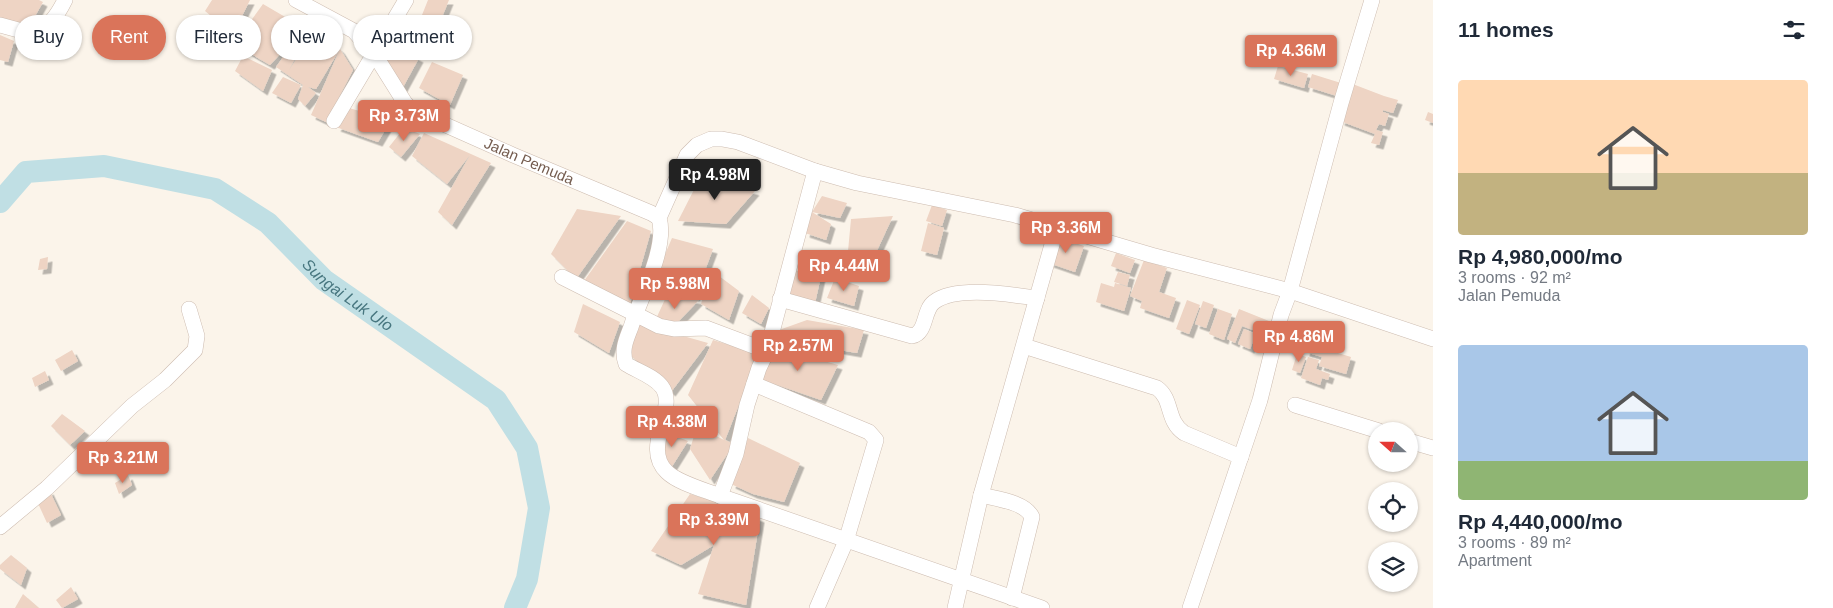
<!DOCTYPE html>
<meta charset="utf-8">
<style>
body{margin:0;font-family:Helvetica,sans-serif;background:#f6f6f7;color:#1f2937;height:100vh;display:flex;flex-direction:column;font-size:19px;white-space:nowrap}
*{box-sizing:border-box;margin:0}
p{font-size:16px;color:#747a83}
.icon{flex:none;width:28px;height:28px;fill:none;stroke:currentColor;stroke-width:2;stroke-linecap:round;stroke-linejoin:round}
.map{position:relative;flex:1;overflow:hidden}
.sheet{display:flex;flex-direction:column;background:#fff;width:400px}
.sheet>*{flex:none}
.banner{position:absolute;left:15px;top:15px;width:475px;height:45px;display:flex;gap:10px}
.needle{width:32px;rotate:291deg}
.buttons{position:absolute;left:1368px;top:422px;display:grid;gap:10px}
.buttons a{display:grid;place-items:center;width:50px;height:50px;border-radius:50%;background:#fff;box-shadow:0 1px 4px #0004;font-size:25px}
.price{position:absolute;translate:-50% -42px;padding:0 11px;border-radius:5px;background:#da745a;color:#fff;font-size:16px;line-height:32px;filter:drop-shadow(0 1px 2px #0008)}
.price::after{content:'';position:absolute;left:50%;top:30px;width:15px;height:11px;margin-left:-8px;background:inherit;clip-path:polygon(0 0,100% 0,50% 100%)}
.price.active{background:#222;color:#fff}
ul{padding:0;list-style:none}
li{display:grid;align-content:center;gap:10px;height:265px;padding:0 25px}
li span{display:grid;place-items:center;height:155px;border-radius:5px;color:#555}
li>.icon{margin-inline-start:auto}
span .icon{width:90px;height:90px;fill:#fffc;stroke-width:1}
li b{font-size:21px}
h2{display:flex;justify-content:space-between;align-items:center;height:60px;padding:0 25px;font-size:21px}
.tag{padding:0 18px;border-radius:22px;background:#fff;box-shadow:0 1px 4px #0004;font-size:18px;line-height:45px}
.tag.active{background:#da745a;color:#fff}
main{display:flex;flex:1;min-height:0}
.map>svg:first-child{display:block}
</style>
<main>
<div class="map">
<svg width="1433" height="608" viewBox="0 0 1433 608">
<defs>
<filter id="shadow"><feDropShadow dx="4.5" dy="4.5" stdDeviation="0" flood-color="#0004"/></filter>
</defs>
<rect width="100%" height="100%" fill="#fbf4ea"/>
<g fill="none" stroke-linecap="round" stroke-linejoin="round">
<path stroke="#c0dfe4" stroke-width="22" id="s1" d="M0 202 26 172 104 166 215 189 268 223 324 280 496 400 527 448 539 508 527 579 515 608"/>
</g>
<g fill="#eed4c4" filter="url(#shadow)">
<polygon points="0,0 39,0 43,2 30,25 12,27 0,21"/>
<polygon points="212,0 250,0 233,34 205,11"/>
<polygon points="428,0 449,0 440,22 422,15"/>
<polygon points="263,4 304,28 270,65 234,44"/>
<polygon points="316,31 340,49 316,89 308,87 316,93 305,106 298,99 303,85 276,67 286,53 296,57 289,70"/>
<polygon points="0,35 14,41 8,62 0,60"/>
<polygon points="391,44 419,58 402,89 382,58"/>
<polygon points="340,49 353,70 326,122 311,115"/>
<polygon points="243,56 272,70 263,91 235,71"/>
<polygon points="432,62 463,75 450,105 419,88"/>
<polygon points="1278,66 1308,74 1304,88 1274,79"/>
<polygon points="1312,74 1341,83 1337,96 1308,87"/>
<polygon points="283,77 301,85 291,103 272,93"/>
<polygon points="1350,83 1384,96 1380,106 1384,96 1398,100 1393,113 1383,110 1383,112 1389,114 1385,126 1379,124 1376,130 1383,132 1379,145 1371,143 1375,134 1340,121"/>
<polygon points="349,108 391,120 378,142 336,127"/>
<polygon points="1428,112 1433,114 1433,123 1425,120"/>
<polygon points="404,128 420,134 401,157 389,147"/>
<polygon points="424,133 491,163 452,225 438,212 470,155 447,184 412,156"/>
<polygon points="702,174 755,191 726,224 678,221"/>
<polygon points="822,196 847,203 840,218 812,212 831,224 826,240 805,233 812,212"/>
<polygon points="932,205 947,210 942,226 926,221"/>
<polygon points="577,209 621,216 576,279 551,254"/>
<polygon points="893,216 868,270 847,262 851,219"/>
<polygon points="627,221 651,231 630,304 584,281"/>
<polygon points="928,223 944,228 937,255 921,251"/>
<polygon points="1057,237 1084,246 1075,272 1049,263"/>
<polygon points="672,238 713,249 695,297 654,280"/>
<polygon points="1116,253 1135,260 1130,273 1111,266"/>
<polygon points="48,257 47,269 38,270 40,259"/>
<polygon points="1144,260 1167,268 1159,292 1176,298 1169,318 1140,308 1142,301 1130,296"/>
<polygon points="711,270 739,291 729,320 701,304"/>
<polygon points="794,270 821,276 815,303 785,295"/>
<polygon points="1118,272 1130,275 1127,286 1114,282"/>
<polygon points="835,278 859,286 854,306 827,298"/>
<polygon points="1101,283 1114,287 1115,283 1131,288 1124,311 1096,302"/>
<polygon points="667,295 699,300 674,326 655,321"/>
<polygon points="752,295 769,308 761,324 742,313"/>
<polygon points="1187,300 1200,305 1189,334 1176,329"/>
<polygon points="1203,301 1214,305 1206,328 1195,324"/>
<polygon points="583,304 620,322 609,353 574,332"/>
<polygon points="1218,309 1232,314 1224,340 1209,334"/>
<polygon points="1239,309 1269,321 1264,334 1242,326 1235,343 1227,339"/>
<polygon points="807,320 864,330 857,353 776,339 779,330"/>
<polygon points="637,323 708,343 671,392 627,352"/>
<polygon points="1296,324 1309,328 1306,341 1292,337"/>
<polygon points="1244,329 1256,334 1250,349 1238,344"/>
<polygon points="1311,331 1329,337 1325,349 1351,357 1346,374 1319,366 1322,357 1305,352"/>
<polygon points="713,340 759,354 725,440 734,444 710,480 690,449 697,426 724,440 688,395"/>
<polygon points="772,346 838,365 821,400 760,379"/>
<polygon points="72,350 78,361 61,371 55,360"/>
<polygon points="1297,354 1306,357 1300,373 1292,370"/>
<polygon points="1308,357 1319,360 1316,369 1330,374 1328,380 1322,378 1320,385 1301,378"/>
<polygon points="45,371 49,380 35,387 32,378"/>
<polygon points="62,414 85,431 70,445 51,426"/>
<polygon points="665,432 688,441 671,468 658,448"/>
<polygon points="748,438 800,463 784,502 753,494 731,484"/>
<polygon points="128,475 132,485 119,494 115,483"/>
<polygon points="49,490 61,515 47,523 36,499"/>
<polygon points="690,494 727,505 760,518 746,605 698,594 714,545 681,565 651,551"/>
<polygon points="11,555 27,568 21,585 0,569 0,565"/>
<polygon points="71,587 78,599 62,608 56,600"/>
<polygon points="23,594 39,608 15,608"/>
</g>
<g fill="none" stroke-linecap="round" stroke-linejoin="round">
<defs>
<g id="minor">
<path id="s2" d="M296 0 354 31 375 55 405 103 412 110 513 155 651 213 659 218"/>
<path d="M0 25 33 34C50 26 57 16 65 0"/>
<polyline points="334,121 406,0"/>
<polyline points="562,277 659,326 674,329 706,328 767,351"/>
<path d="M780 299 912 336C927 333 923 310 934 302 957 285 1011 295 1037 298"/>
<path d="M1024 346 1157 388C1173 399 1166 421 1184 433L1241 457"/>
<polyline points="754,384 869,432 876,440 846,541 817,608"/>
<polyline points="1295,405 1379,431"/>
<polyline points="1409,441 1433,448"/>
<path d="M981 495C997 499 1025 502 1032 517L1012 598"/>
<polyline points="720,496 736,454 747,405 759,368 767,351 815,171"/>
<polyline points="0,527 47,488 132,406 165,380 195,350 197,336 189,309"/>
<polyline points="955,608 981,495 1057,227"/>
<path d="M1042 608 720 496C705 490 678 483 667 472 641 448 678 408 662 387 654 376 637 371 626 364 621 350 626 340 631 327 640 298 668 247 659 218L687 155 697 145 711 139H722L738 142 815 171 857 183 1015 215 1151 255 1290 291 1433 339"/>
<polyline points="1190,608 1260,400 1281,315 1290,291 1341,103 1372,0"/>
</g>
</defs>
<use href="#minor" stroke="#cdbcb0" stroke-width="16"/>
<use href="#minor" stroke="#fff" stroke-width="15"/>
</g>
<g text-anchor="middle" stroke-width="4" stroke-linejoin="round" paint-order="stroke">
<g font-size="15" fill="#745c4f" stroke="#fef8f0">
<text dy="5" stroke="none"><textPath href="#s2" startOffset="292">Jalan Pemuda</textPath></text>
</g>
<g font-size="16" font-style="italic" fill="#47767f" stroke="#fef8f0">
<text dy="6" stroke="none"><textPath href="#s1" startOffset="402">Sungai Luk Ulo</textPath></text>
</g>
</g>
</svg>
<div class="buttons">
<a><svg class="needle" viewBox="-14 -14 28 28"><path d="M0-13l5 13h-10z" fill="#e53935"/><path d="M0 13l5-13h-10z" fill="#747a83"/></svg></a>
<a><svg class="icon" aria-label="locate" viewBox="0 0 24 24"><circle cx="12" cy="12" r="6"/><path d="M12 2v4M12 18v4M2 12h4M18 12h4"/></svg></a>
<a><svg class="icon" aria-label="layers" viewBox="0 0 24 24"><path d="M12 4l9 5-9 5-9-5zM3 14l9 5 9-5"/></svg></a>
</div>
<b class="price" style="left:1291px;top:77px">Rp 4.36M</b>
<b class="price" style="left:404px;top:142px">Rp 3.73M</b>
<b class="price active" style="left:715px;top:201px">Rp 4.98M</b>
<b class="price" style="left:1066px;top:254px">Rp 3.36M</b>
<b class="price" style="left:844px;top:292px">Rp 4.44M</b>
<b class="price" style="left:675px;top:310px">Rp 5.98M</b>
<b class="price" style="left:1299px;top:363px">Rp 4.86M</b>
<b class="price" style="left:798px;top:372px">Rp 2.57M</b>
<b class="price" style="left:672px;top:448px">Rp 4.38M</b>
<b class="price" style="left:123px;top:484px">Rp 3.21M</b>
<b class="price" style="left:714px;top:546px">Rp 3.39M</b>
<div class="banner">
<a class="tag">Buy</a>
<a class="tag active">Rent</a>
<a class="tag">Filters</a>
<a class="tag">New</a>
<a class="tag">Apartment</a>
</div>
</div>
<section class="sheet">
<h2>11 homes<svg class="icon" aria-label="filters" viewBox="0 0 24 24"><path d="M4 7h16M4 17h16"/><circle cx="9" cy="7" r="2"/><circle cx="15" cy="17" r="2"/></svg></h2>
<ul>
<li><span style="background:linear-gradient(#ffd9b3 60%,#c2b280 0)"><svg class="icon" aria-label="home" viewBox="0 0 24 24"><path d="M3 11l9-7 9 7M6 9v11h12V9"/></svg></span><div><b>Rp 4,980,000/mo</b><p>3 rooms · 92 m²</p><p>Jalan Pemuda</p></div></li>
<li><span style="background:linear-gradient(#a9c7e8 75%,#8fb573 0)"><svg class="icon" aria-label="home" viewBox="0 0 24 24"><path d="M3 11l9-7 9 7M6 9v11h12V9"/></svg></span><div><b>Rp 4,440,000/mo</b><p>3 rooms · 89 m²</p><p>Apartment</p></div></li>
</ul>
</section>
</main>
